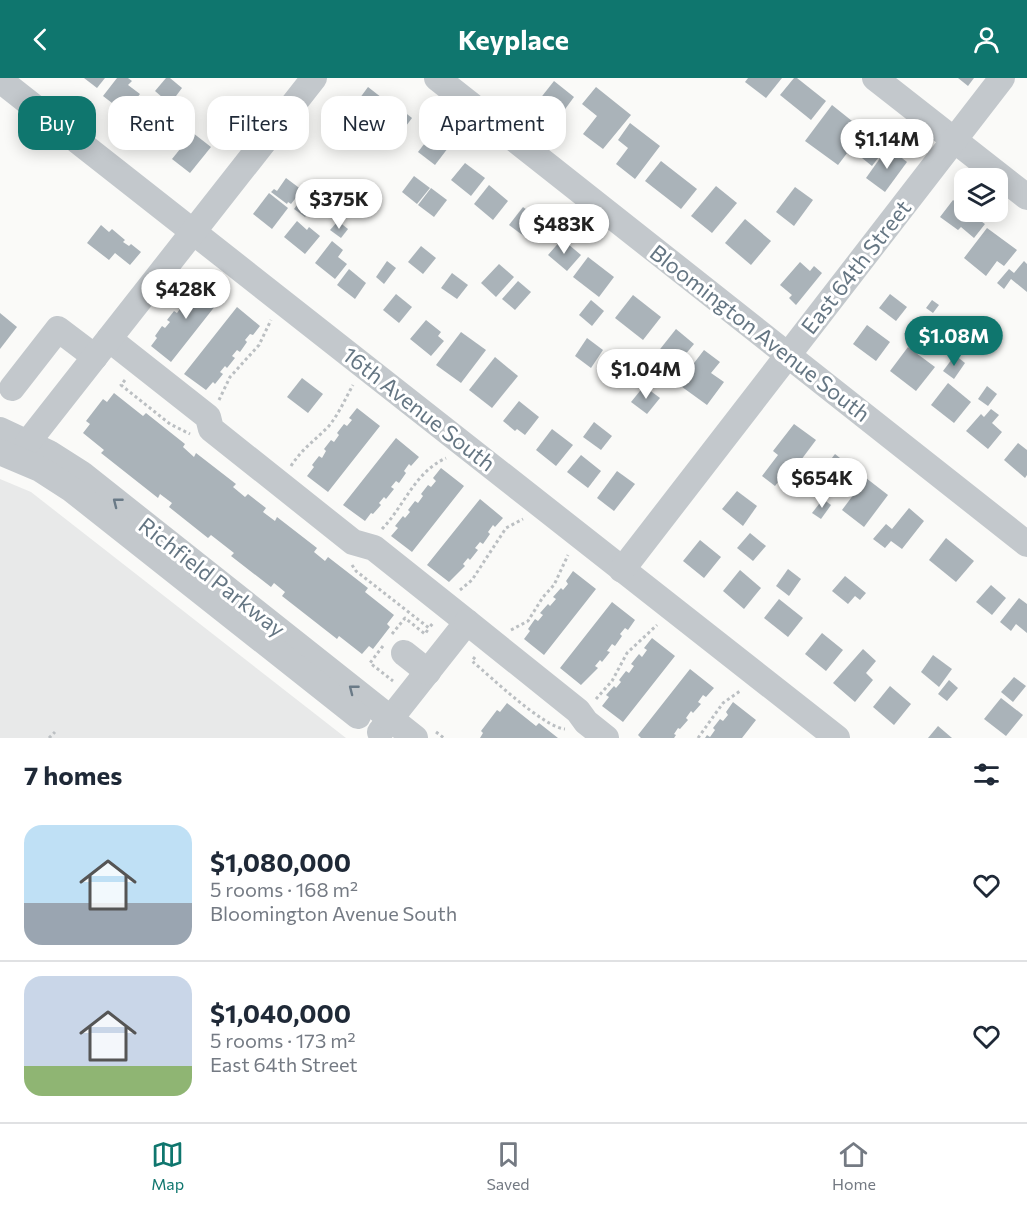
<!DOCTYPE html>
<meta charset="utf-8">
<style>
body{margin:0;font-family:Commissioner,sans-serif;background:#f2f2f3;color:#1f2937;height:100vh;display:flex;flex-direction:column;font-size:22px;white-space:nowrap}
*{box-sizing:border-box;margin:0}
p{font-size:20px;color:#747a83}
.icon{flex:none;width:33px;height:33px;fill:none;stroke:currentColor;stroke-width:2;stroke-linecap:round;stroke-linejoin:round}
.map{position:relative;height:660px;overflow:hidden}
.panel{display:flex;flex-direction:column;background:#fff;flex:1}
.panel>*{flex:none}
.banner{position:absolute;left:18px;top:18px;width:600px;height:54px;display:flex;gap:12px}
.controls{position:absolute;left:954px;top:90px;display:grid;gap:12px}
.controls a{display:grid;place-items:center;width:54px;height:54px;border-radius:12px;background:#fff;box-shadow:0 3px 15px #0003;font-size:30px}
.price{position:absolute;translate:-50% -51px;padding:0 14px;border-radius:21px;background:#fff;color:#222;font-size:20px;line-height:39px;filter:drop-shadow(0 2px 3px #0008)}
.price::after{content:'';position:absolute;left:50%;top:36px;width:18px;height:14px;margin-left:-9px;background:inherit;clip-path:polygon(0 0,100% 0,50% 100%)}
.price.current{background:#0f766e;color:#fff}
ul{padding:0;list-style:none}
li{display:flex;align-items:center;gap:18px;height:150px;padding:0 24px}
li+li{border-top:2px solid #e0e1e3}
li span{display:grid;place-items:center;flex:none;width:168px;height:120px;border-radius:18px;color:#555}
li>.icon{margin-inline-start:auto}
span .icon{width:72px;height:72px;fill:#fffc;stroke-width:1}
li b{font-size:26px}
h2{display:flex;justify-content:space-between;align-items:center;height:72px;padding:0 24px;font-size:26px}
.tag{padding:0 21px;border-radius:18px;background:#fff;box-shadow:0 3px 15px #0003;font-size:21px;line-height:54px}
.tag.current{background:#0f766e;color:#fff}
header{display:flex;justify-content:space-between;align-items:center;height:78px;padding:0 24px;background:#0f766e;color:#fff;font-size:27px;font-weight:700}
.tabs{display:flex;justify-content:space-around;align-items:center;height:84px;border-top:2px solid #e0e1e3;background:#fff;font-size:16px;color:#747a83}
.tabs a{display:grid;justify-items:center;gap:3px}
.tabs .current{color:#0f766e}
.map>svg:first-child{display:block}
</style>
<header><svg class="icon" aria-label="back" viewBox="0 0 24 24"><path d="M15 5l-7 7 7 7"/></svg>Keyplace<svg class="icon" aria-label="person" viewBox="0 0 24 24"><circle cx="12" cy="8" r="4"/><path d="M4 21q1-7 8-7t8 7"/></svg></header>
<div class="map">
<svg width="1027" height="660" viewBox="0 0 1027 660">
<rect width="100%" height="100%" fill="#fafaf8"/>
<polygon fill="#e8e9e9" points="0,401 31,414 346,660 0,660"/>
<g fill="#aab3b9">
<polygon points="84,0 105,0 97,10"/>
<polygon points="117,0 128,0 132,3 128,7 140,16 125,35 103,18"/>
<polygon points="166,0 170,0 182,10 170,26 155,13"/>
<polygon points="748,0 782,0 766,20 745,4"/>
<polygon points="794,0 797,0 826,23 811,42 780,17"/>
<polygon points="958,0 974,0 968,8"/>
<polygon points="554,3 574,19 560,38 539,22"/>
<polygon points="368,9 386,23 366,50 353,41 360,32 354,28"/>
<polygon points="596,9 631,37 603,71 583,56 597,38 582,26"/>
<polygon points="393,25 412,40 391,68 372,53"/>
<polygon points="832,27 852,43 842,57 854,66 838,87 805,63"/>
<polygon points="167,30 181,41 159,69 140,54 151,40 156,44"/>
<polygon points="630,45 660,68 635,101 616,86 628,70 618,62"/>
<polygon points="193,55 211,69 190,95 172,81"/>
<polygon points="431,57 448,70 435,87 418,74"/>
<polygon points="870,59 885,71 872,88 857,76"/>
<polygon points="888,69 907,84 885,114 866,100"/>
<polygon points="661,83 697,111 681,131 645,103"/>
<polygon points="465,85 485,100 471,118 451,102"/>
<polygon points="414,98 430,110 417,126 402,114"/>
<polygon points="286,100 302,112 291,126 288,124 287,126 271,114 274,111 277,113"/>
<polygon points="489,107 508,123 493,142 474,126"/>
<polygon points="716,108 737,125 712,155 691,138"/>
<polygon points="795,109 813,122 794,148 776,134"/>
<polygon points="431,110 447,122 434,139 418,127"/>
<polygon points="269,115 288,130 272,151 253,136"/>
<polygon points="305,116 316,125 305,139 294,131"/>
<polygon points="953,122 964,131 964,134 968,134 985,146 974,160 961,149 958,152 940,139"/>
<polygon points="523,129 542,144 529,162 509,147"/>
<polygon points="745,141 771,163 751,187 725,165"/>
<polygon points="297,143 307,152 309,149 320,158 305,176 284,159"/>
<polygon points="338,143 348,151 341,160 330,152"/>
<polygon points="101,147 109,154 112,151 125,162 123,164 129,168 131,166 141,174 130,187 115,175 109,182 87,165"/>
<polygon points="987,150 1017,172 1004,188 997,183 986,198 964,180"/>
<polygon points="562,161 581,177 567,193 548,177"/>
<polygon points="332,163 343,172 338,179 347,186 335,201 315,185"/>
<polygon points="421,168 436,180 423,196 408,184"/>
<polygon points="588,179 614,199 599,219 573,199"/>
<polygon points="387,183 396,190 384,206 376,199"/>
<polygon points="1024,183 1027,186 1027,214 1011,201 1004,211 997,205 1009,191 1014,195"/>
<polygon points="800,184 810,193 814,188 822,195 796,227 789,220 792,217 780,207"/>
<polygon points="499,186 514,199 496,219 481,205"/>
<polygon points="349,191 366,205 355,221 337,207"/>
<polygon points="452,195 468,207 457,221 441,210"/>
<polygon points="200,201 223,218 171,284 151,268 157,260 155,258 162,248 165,250 170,244 167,242 174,233 177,235 182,228 180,226 187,217 190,219 195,213 192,210"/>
<polygon points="518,203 531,214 515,232 502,221"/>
<polygon points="396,216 412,229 399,245 383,232"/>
<polygon points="890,216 907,229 896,243 879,230"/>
<polygon points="633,217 661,239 643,262 615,240"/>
<polygon points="591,222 604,233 592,248 579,237"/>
<polygon points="932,222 939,227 933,235 926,230"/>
<polygon points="237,229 260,248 253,257 250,256 245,262 247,264 240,274 237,272 232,278 235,280 227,290 225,288 220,294 223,296 215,306 213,304 206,312 184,296"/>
<polygon points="0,235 17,249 0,271"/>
<polygon points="918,239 930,248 916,266 904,256"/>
<polygon points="426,242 441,254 438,258 444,263 431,278 410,261"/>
<polygon points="867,247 890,264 876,283 853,266"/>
<polygon points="676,251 694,266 675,289 657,275"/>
<polygon points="461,254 486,272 461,305 436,287"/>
<polygon points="587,260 603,272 591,290 575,278"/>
<polygon points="908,269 935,289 916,313 890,293"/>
<polygon points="704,272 720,284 711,295 724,304 707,327 678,306"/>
<polygon points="955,277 965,285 954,301 943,293"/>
<polygon points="495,279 518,298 492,330 469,312"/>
<polygon points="302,300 323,316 308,335 287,319"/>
<polygon points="948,305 971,324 954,345 931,327"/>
<polygon points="644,308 660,320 647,336 631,324"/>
<polygon points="987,308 997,316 988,328 978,321"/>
<polygon points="114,315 143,338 146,335 185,366 183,369 194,379 196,375 236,406 233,409 245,419 248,416 266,430 263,434 275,443 277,439 317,470 314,474 325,483 328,479 368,510 365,514 394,537 387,546 390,549 373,571 369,568 362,576 339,558 337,561 282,518 285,514 274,505 271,509 231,478 234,475 211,457 208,460 169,429 172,425 160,416 158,420 101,375 104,372 83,355 90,346 86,343 103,321 107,324"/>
<polygon points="519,323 539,339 525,357 517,351 515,353 503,343"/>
<polygon points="357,330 380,348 328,414 307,398 314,389 312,387 319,378 322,380 326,373 324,371 331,362 334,364 339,357 337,355 344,346 347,348 352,342 349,340"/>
<polygon points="991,331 999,337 992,345 1002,354 988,371 966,353 981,336 984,339"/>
<polygon points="594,344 612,358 601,372 583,359"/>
<polygon points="794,346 816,362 795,390 791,387 775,408 762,398 778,377 773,373"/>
<polygon points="552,351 573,367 556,388 536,372"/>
<polygon points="396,360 419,379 411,388 409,386 404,393 406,395 399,405 396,403 391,409 394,411 386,421 384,419 379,425 381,427 373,436 371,435 365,443 343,427"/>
<polygon points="1018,365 1027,372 1027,397 1025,400 1004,382"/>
<polygon points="835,376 850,388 834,410 818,398"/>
<polygon points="581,377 601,393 588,410 567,394"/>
<polygon points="441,390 464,408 412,474 391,458 398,450 395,448 403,438 405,440 410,434 408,432 415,423 418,425 423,418 421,416 428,407 431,409 436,403 433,400"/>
<polygon points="617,393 635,406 614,433 597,420"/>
<polygon points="866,400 888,417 864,449 842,432"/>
<polygon points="737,413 757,428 743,448 722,431"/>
<polygon points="480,421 503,440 495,449 493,447 488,454 490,456 483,466 480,464 475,470 478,472 470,482 468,480 463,486 465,488 449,504 427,487"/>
<polygon points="823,421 831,427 821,441 812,435"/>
<polygon points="909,430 924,443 902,471 891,463 885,470 873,461 886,446 892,451"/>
<polygon points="750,455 766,468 753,483 737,470"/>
<polygon points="946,460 974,483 956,504 929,482"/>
<polygon points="700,462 721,479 704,500 683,483"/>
<polygon points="788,491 801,501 789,518 776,508"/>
<polygon points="740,492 761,510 744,531 723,513"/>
<polygon points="573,493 596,511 544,577 524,561 530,553 528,551 535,541 538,543 543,537 540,535 548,526 550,528 556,521 553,519 561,510 563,512 568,506 566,503"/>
<polygon points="845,498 866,515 860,522 855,518 848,526 832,513"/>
<polygon points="991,507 1006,520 992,537 976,524"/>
<polygon points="1019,520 1027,526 1027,555 1016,546 1011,553 1000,544"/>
<polygon points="779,521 803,540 788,559 764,540"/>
<polygon points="612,524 635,542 628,552 625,550 620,556 622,558 615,568 612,566 607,573 610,574 602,584 600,582 595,588 598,590 581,607 560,590"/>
<polygon points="822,555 843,572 826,593 805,576"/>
<polygon points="652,560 675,578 623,644 602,628 609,619 606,617 614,608 616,610 621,604 619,602 626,593 629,595 634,588 631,586 639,576 642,579 647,572 644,570"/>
<polygon points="863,571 876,583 866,595 873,602 855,624 833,605"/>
<polygon points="933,577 952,591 939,609 921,594"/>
<polygon points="690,591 714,610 706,619 703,617 698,624 701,626 693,635 691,633 686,640 688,642 680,651 678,650 674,656 676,657 674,660 641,660 638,657"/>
<polygon points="1014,599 1026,608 1013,624 1001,614"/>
<polygon points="949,602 958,610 947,623 938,616"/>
<polygon points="890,608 911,626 894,647 873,629"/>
<polygon points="1001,620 1023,637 1006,658 984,641"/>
<polygon points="733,624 756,642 742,660 705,660 707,657 710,659 715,652 713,650 720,641 723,643 728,637 726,634"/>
<polygon points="507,625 536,648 539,645 558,660 480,660 483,655 481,653 497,632 500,634"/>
<polygon points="938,648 952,660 928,660"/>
</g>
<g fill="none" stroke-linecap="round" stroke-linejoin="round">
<g stroke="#bbbfc2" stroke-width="3" stroke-dasharray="3 3" stroke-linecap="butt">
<polyline points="125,302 121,307 170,346 190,356"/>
<polyline points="219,322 230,299 259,267 271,242"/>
<path d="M291 388C301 372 315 362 328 349 339 336 345 321 353 307"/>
<path d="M382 451C405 427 414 395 446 380"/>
<polyline points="352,487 356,493 429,550 433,545"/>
<polyline points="460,512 472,502 506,450 523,441"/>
<polyline points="511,552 528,543 543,519 554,507 568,477"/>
<polyline points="392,556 405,540 425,556 429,550"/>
<polyline points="383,568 370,585 393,603"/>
<path d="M475 579 472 583C491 599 543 649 565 651"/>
<polyline points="596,621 612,603 627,575 657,547"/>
<polyline points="436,654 444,660"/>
<polyline points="49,660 55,654"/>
<polyline points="698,660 723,625 740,613"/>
</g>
<g stroke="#c3c8cc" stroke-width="26">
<polyline points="437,0 1027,466"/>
<polyline points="875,0 1027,119"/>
<polyline points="0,2 837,660"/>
<polyline points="109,261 208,339 211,351 353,464 374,470 467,544 380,654"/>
<polyline points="12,310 58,251 95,279"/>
<polyline points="0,352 49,375 82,396 415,660"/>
<polyline points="28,364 314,0"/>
<polyline points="0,374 40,391 71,411 358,638"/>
<polyline points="622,492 1002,0"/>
<polyline points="467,544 578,633 586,644 606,660"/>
<polyline points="404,575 428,594"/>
</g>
</g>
<defs><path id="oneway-chevron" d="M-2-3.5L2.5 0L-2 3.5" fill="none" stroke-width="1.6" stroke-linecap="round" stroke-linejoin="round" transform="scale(1.5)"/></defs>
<g stroke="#6a7a87">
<use href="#oneway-chevron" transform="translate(117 424) rotate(-142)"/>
<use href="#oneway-chevron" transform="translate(353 611) rotate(-142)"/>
</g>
<g text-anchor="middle" stroke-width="6" stroke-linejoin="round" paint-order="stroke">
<g font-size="22" fill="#657683" stroke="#fff">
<text transform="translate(856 189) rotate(-52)" y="8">East 64th Street</text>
<text transform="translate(760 255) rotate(38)" y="8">Bloomington Avenue South</text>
<text transform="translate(419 331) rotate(38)" y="8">16th Avenue South</text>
<text transform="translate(212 499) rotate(38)" y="8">Richfield Parkway</text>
</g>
</g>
</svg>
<div class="controls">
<a><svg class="icon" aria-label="layers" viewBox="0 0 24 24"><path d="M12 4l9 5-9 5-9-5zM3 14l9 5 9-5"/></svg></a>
</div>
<b class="price" style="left:887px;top:92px">$1.14M</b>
<b class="price" style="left:339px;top:152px">$375K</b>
<b class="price" style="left:564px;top:177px">$483K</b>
<b class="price" style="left:186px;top:242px">$428K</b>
<b class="price current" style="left:954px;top:289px">$1.08M</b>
<b class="price" style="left:646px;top:322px">$1.04M</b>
<b class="price" style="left:822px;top:431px">$654K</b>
<div class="banner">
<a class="tag current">Buy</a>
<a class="tag">Rent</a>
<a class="tag">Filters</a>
<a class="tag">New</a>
<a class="tag">Apartment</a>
</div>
</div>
<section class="panel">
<h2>7 homes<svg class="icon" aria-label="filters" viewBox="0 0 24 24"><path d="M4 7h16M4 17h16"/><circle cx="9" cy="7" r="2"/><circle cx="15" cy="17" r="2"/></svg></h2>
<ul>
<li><span style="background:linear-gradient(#bfe0f5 65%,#9aa5b1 0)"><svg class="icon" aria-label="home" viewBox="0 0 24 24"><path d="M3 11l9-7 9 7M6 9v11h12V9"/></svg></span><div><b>$1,080,000</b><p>5 rooms · 168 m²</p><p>Bloomington Avenue South</p></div><svg class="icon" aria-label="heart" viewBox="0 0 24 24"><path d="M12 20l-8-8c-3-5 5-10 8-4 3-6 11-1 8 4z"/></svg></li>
<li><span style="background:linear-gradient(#c9d6e8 75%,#8fb573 0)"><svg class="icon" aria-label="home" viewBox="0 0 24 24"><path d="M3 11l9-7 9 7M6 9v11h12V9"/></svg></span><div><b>$1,040,000</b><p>5 rooms · 173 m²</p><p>East 64th Street</p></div><svg class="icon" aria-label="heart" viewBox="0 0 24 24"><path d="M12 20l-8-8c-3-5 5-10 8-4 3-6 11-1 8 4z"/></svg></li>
</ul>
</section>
<nav class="tabs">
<a class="current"><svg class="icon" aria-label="map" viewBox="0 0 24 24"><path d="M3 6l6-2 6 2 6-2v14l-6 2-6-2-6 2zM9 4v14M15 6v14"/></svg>Map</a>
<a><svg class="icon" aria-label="saved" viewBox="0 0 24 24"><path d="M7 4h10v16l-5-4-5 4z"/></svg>Saved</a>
<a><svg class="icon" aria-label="home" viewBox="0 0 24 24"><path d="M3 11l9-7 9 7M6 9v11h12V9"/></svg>Home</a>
</nav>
